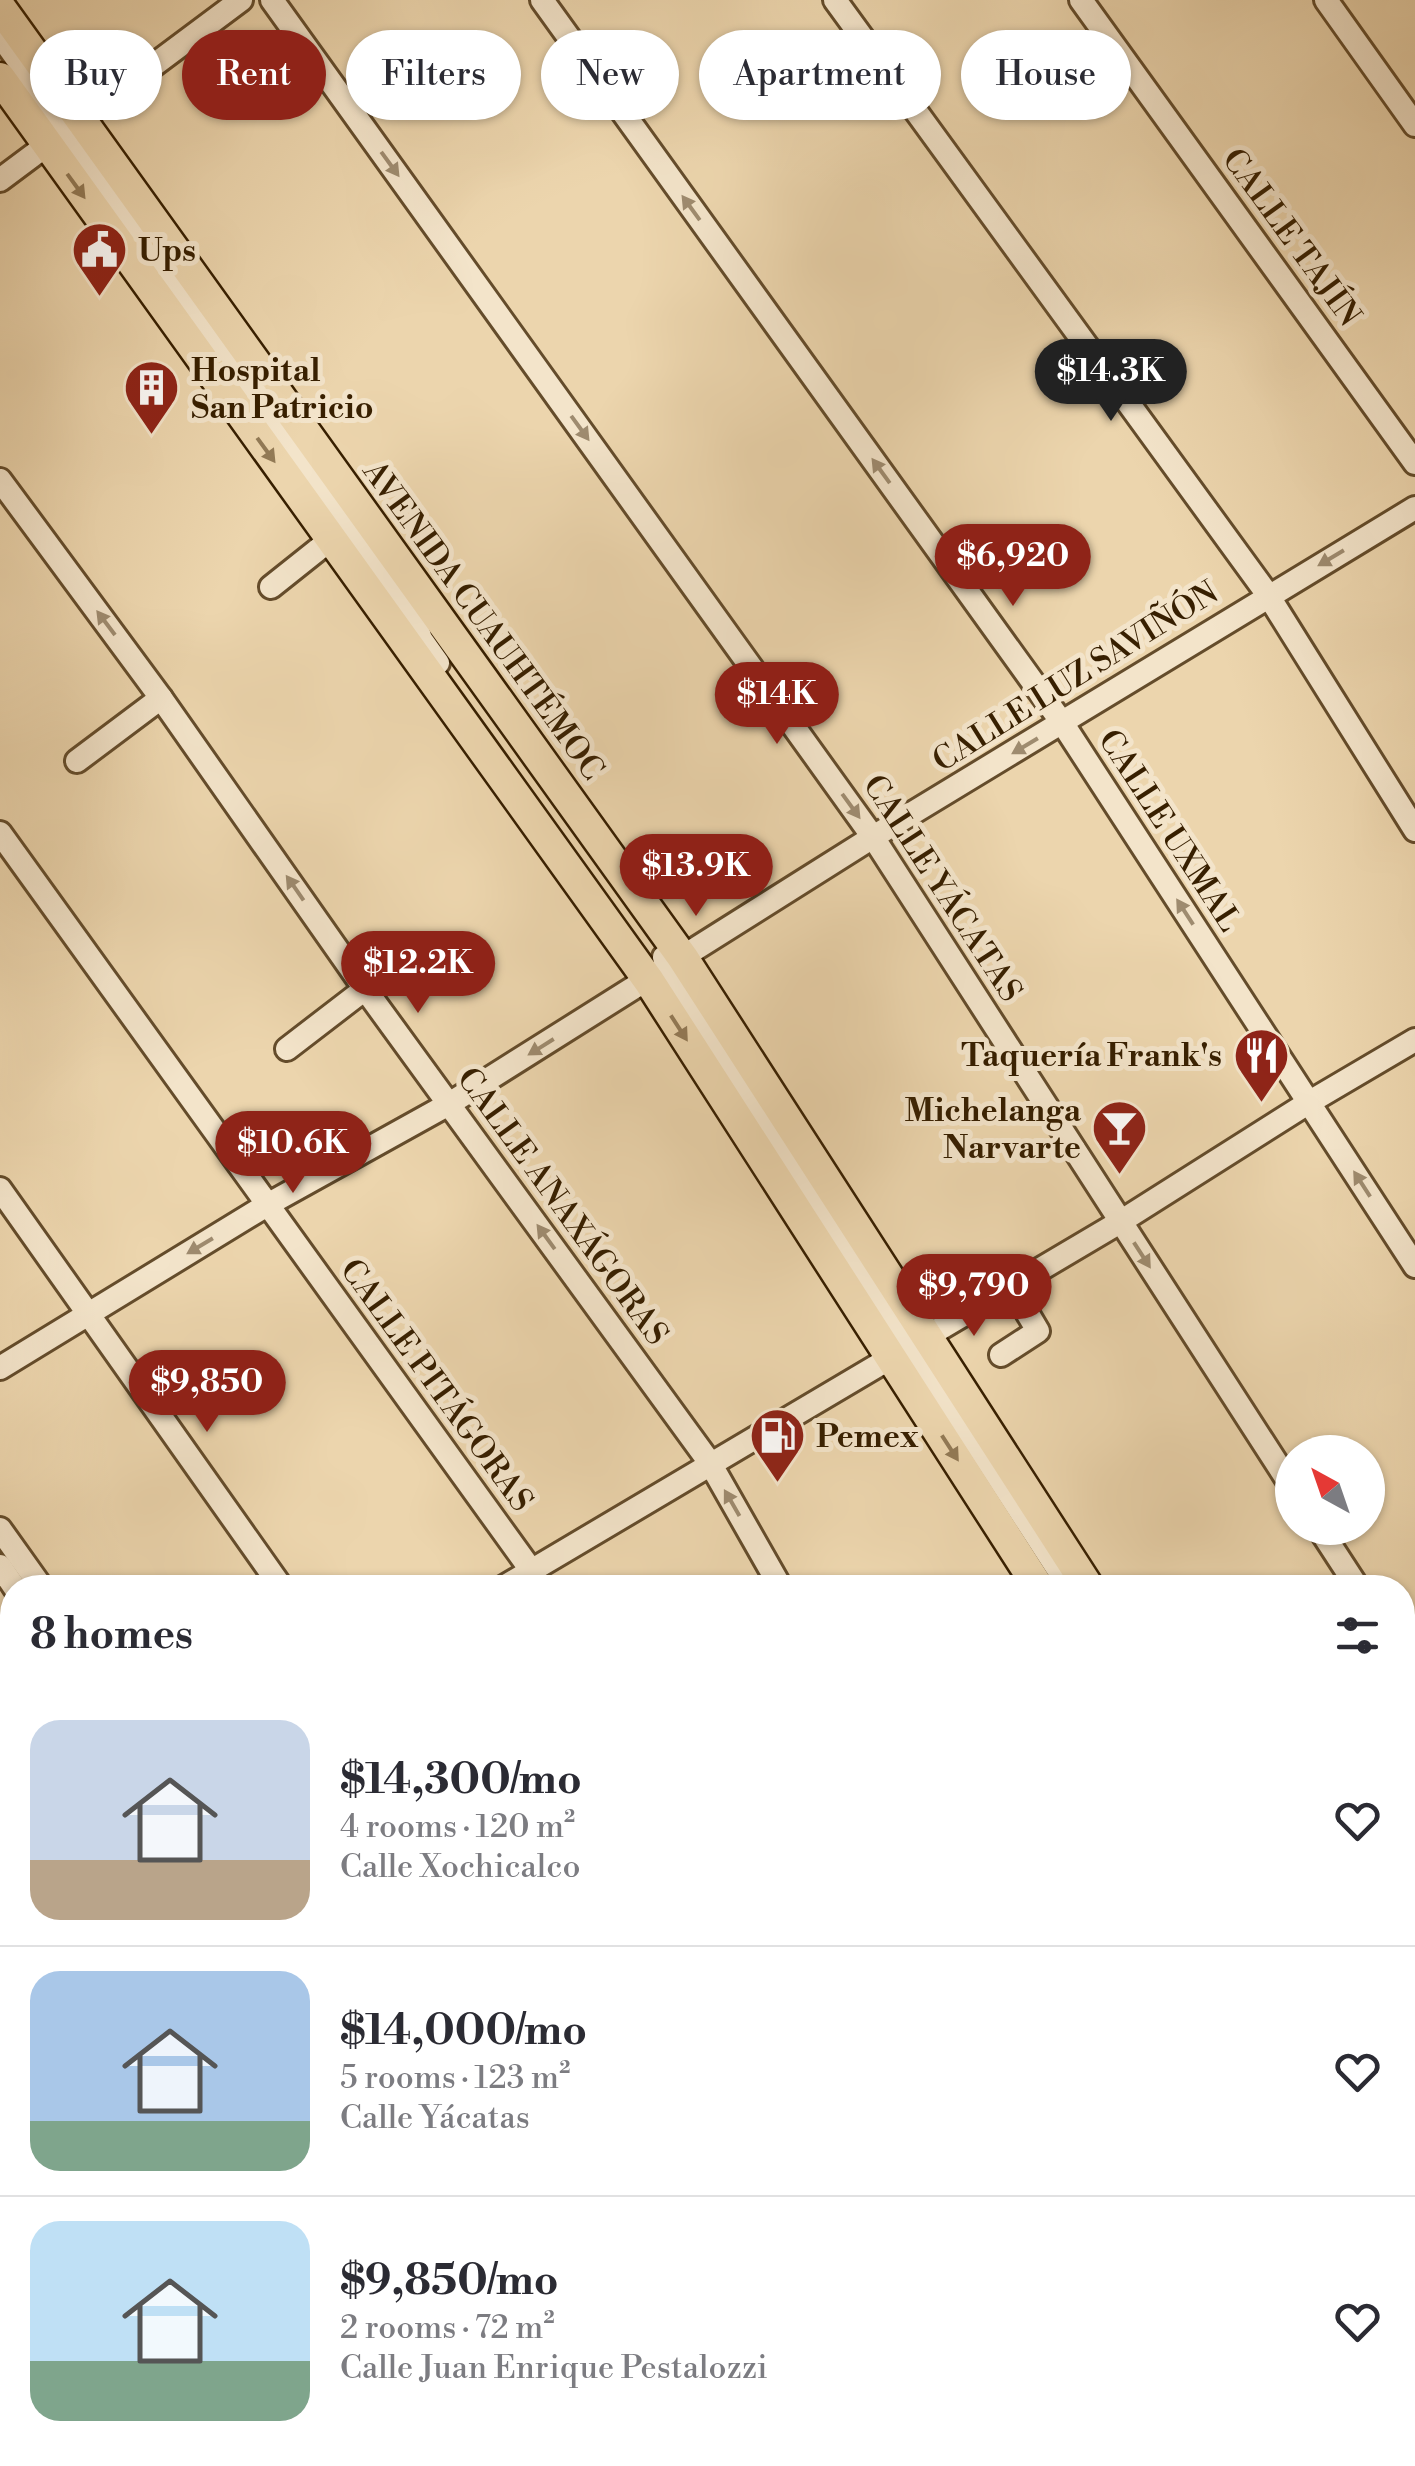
<!DOCTYPE html>
<meta charset="utf-8">
<style>
body{margin:0;font-family:"Libre Bodoni",serif;background:#f7f7f7;color:#2b2b33;height:100vh;display:flex;flex-direction:column;font-size:38px;white-space:nowrap}
*{box-sizing:border-box;margin:0}
p{font-size:32px;color:#7c7c81}
.icon{flex:none;width:55px;height:55px;fill:none;stroke:currentColor;stroke-width:2;stroke-linecap:round;stroke-linejoin:round}
.map{position:relative;flex:1;overflow:hidden}
.drawer{position:absolute;left:0px;top:1575px;width:1415px;height:892px;display:flex;flex-direction:column;background:#fff;border-radius:40px 40px 0 0;box-shadow:0 2px 8px #0004}
.drawer>*{flex:none}
.banner{position:absolute;left:30px;top:30px;width:1355px;height:90px;display:flex;gap:20px}
.needle{width:65px;rotate:320deg}
.fabs{position:absolute;left:1275px;top:1435px;display:grid;gap:20px}
.fabs a{display:grid;place-items:center;width:110px;height:110px;border-radius:50%;background:#fff;box-shadow:0 2px 8px #0004;font-size:50px}
.price{position:absolute;translate:-50% -85px;padding:0 22px;border-radius:35px;background:#8f2418;color:#fff;font-size:32px;line-height:65px;filter:drop-shadow(0 2px 5px #0008)}
.price::after{content:'';position:absolute;left:50%;top:60px;width:30px;height:22px;margin-left:-15px;background:inherit;clip-path:polygon(0 0,100% 0,50% 100%)}
.price.selected{background:#222;color:#fff}
ul{padding:0;list-style:none}
li{display:flex;align-items:center;gap:30px;height:250px;padding:0 30px}
li+li{border-top:2px solid #e1e1e2}
li span{display:grid;place-items:center;flex:none;width:280px;height:200px;border-radius:30px;color:#555}
li>.icon{margin-inline-start:auto}
span .icon{width:120px;height:120px;fill:#fffc;stroke-width:1}
li b{font-size:42px}
h2{display:flex;justify-content:space-between;align-items:center;height:120px;padding:0 30px;font-size:42px}
.chip{padding:0 35px;border-radius:45px;background:#fff;box-shadow:0 2px 8px #0004;font-size:35px;line-height:90px}
.chip.selected{background:#8f2418;color:#fff}
.map>svg:first-child{display:block}
</style>
<div class="map">
<svg width="1415" height="2466" viewBox="0 0 1415 2466">
<rect width="100%" height="100%" fill="#ecd5ad"/>
<filter id="stains"><feTurbulence type="fractalNoise" baseFrequency=".002" numOctaves="4"/><feColorMatrix values="0 0 0 0 .2 0 0 0 0 .09 0 0 0 0 .02 0 0 0 .5 -.17"/></filter>
<radialGradient id="worn" r=".72"><stop offset=".6" stop-color="#630" stop-opacity="0"/><stop offset="1" stop-color="#630" stop-opacity=".3"/></radialGradient>
<polygon fill="#cdb690" stroke="#826a48" stroke-width="2.5" points="0,2239 12,2264 12,2407 0,2413"/>
<g fill="none" stroke-linecap="round" stroke-linejoin="round">
<defs>
<g id="minor">
<polyline points="272,0 873,837 1292,1487"/>
<polyline points="542,0 1063,724 1415,1266"/>
<polyline points="835,0 1268,595 1415,830"/>
<polyline points="1081,0 1415,463"/>
<polyline points="1326,0 1415,125"/>
<polyline points="0,35 411,610 421,639 438,663"/>
<polyline points="0,180 241,0"/>
<polyline points="0,480 161,698 365,989 710,1463 781,1588"/>
<polyline points="271,587 330,540"/>
<polyline points="77,761 161,698"/>
<polyline points="0,833 531,1570 540,1588"/>
<polyline points="664,957 667,968 1070,1588"/>
<polyline points="287,1049 365,989"/>
<polyline points="0,1189 282,1588"/>
<polyline points="1001,1355 1038,1331 1012,1287"/>
<polyline points="0,1368 267,1205 449,1104 873,837 1415,508"/>
<polyline points="1319,1528 1358,1588"/>
<polyline points="0,1529 42,1588"/>
<polyline points="0,1566 15,1588"/>
<polyline points="502,1588 1120,1222 1308,1103 1415,1040"/>
<polyline points="1402,1656 1415,1675"/>
<polyline points="1402,1757 1415,1751"/>
<polyline points="0,1888 12,1881"/>
<polyline points="0,1927 12,1959"/>
<polyline points="0,2188 12,2207"/>
<polyline points="1402,2194 1415,2219"/>
<polyline points="1402,2352 1415,2346"/>
<polyline points="0,2429 12,2422"/>
<polyline points="210,2455 216,2466"/>
<polyline points="455,2455 461,2466"/>
<polyline points="485,2455 491,2466"/>
<polyline points="735,2455 740,2466"/>
<polyline points="975,2455 980,2466"/>
<polyline points="1004,2455 1010,2466"/>
<polyline points="1249,2455 1254,2466"/>
<polyline points="18,2466 39,2455"/>
</g>
<g id="major">
<polyline points="0,7 683,958 1089,1588"/>
<polyline points="0,78 649,981 1039,1588"/>
<polyline points="1402,2134 1415,2158"/>
<polyline points="1402,2230 1415,2254"/>
</g>
</defs>
<use href="#minor" stroke="#644c2b" stroke-width="28"/>
<use href="#major" stroke="#371f00" stroke-width="35"/>
<use href="#minor" stroke="#f3e4ca" stroke-width="22"/>
<use href="#major" stroke="#ecd5ad" stroke-width="30"/>
</g>
<defs><path id="oneway-solid" d="M-6-.8H1V-3.2L6.5 0L1 3.2V.8H-6Z" transform="scale(2.5)"/></defs>
<g fill="#9e8b6f">
<use href="#oneway-solid" transform="translate(390 164) rotate(54)"/>
<use href="#oneway-solid" transform="translate(691 208) rotate(-126)"/>
<use href="#oneway-solid" transform="translate(580 428) rotate(54)"/>
<use href="#oneway-solid" transform="translate(881 471) rotate(-126)"/>
<use href="#oneway-solid" transform="translate(1331 558) rotate(149)"/>
<use href="#oneway-solid" transform="translate(106 623) rotate(-127)"/>
<use href="#oneway-solid" transform="translate(1025 746) rotate(149)"/>
<use href="#oneway-solid" transform="translate(851 806) rotate(54)"/>
<use href="#oneway-solid" transform="translate(295 888) rotate(-125)"/>
<use href="#oneway-solid" transform="translate(1185 912) rotate(-123)"/>
<use href="#oneway-solid" transform="translate(541 1047) rotate(148)"/>
<use href="#oneway-solid" transform="translate(1362 1184) rotate(-123)"/>
<use href="#oneway-solid" transform="translate(546 1237) rotate(-126)"/>
<use href="#oneway-solid" transform="translate(200 1246) rotate(149)"/>
<use href="#oneway-solid" transform="translate(1142 1255) rotate(57)"/>
<use href="#oneway-solid" transform="translate(732 1503) rotate(-120)"/>
</g>
<g fill="#927a56">
<use href="#oneway-solid" transform="translate(76 186) rotate(54)"/>
<use href="#oneway-solid" transform="translate(266 450) rotate(54)"/>
<use href="#oneway-solid" transform="translate(679 1028) rotate(57)"/>
<use href="#oneway-solid" transform="translate(950 1448) rotate(57)"/>
</g>
<defs>
<symbol id="civic-pin" viewBox="-11 -11 22 30"><path d="M0 17L-7.5 6A9.5 9.5 0 1 1 7.5 6Z" fill="#8f2418" stroke="#f3e4ca"/><path d="M-.6-6.5H3V-4.5H.6V-3L4-1V1h2V6H-6V1h2V-1L-.6-3ZM-1.2 2.5V6h2.4V2.5Z" fill="#fff"/></symbol>
<symbol id="building-pin" viewBox="-11 -11 22 30"><path d="M0 17L-7.5 6A9.5 9.5 0 1 1 7.5 6Z" fill="#8f2418" stroke="#f3e4ca"/><path d="M-4-6H4V6H1V3H-1V6H-4ZM-2.5-4.3h1.7v1.8h-1.7ZM.8-4.3h1.7v1.8H.8ZM-2.5-1h1.7V.8h-1.7ZM.8-1h1.7V.8H.8Z" fill="#fff"/></symbol>
<symbol id="restaurant-pin" viewBox="-11 -11 22 30"><path d="M0 17L-7.5 6A9.5 9.5 0 1 1 7.5 6Z" fill="#8f2418" stroke="#f3e4ca"/><path d="M-5-6h1v4h1v-4h1v4h1v-4h1v5L-1.5 .5V6h-2V.5L-5-1ZM5-6V6H3V1.5H1.5Q1.5-4 5-6Z" fill="#fff"/></symbol>
<symbol id="bar-pin" viewBox="-11 -11 22 30"><path d="M0 17L-7.5 6A9.5 9.5 0 1 1 7.5 6Z" fill="#8f2418" stroke="#f3e4ca"/><path d="M-6-5H6L.8 .8V4.5H3.5V6h-7V4.5H-.8V.8Z" fill="#fff"/></symbol>
<symbol id="fuel-pin" viewBox="-11 -11 22 30"><path d="M0 17L-7.5 6A9.5 9.5 0 1 1 7.5 6Z" fill="#8f2418" stroke="#f3e4ca"/><path d="M-5.5-6h7V0h2V4h1.3V-2.5L3-4.5l.8-.8L6-3V5H2.5V1h-1V6h-7ZM-4.2-4.7v3.2H.2V-4.7Z" fill="#fff"/></symbol>
</defs>
<g fill-rule="evenodd">
<use href="#civic-pin" x="68" y="218" width="63" height="86"/>
<use href="#building-pin" x="120" y="356" width="63" height="86"/>
<use href="#restaurant-pin" x="1230" y="1024" width="63" height="86"/>
<use href="#bar-pin" x="1088" y="1096" width="63" height="86"/>
<use href="#fuel-pin" x="746" y="1404" width="63" height="86"/>
</g>
<g text-anchor="middle" stroke-width="10" stroke-linejoin="round" paint-order="stroke">
<g font-size="32" fill="#371f00" stroke="#f3e4ca">
<text transform="translate(1292 237) rotate(54)" y="11">CALLE TAJÍN</text>
<text transform="translate(484 620) rotate(54)" y="11">AVENIDA CUAUHTÉMOC</text>
<text transform="translate(1075 676) rotate(-32)" y="11">CALLE LUZ SAVIÑÓN</text>
<text transform="translate(1170 830) rotate(57)" y="11">CALLE UXMAL</text>
<text transform="translate(943 888) rotate(57)" y="11">CALLE YÁCATAS</text>
<text transform="translate(563 1206) rotate(54)" y="11">CALLE ANAXÁGORAS</text>
<text transform="translate(437 1385) rotate(54)" y="11">CALLE PITÁGORAS</text>
</g>
<g font-size="32" font-weight="bold" fill="#371f00" stroke="#f3e4ca" text-anchor="start">
<text x="138" y="261">Ups</text>
<text x="191" y="381">Hospital<tspan x="191" dy="37">San Patricio</tspan></text>
<text x="1222" y="1066" text-anchor="end">Taquería Frank's</text>
<text x="1081" y="1121" text-anchor="end">Michelanga<tspan x="1081" dy="37">Narvarte</tspan></text>
<text x="816" y="1447">Pemex</text>
</g>
</g>
<rect width="100%" height="100%" filter="url(#stains)"/>
<rect width="100%" height="100%" fill="url(#worn)"/>
</svg>
<div class="fabs">
<a><svg class="needle" viewBox="-14 -14 28 28"><path d="M0-13l5 13h-10z" fill="#e53935"/><path d="M0 13l5-13h-10z" fill="#7c7c81"/></svg></a>
</div>
<b class="price selected" style="left:1111px;top:424px">$14.3K</b>
<b class="price" style="left:1013px;top:609px">$6,920</b>
<b class="price" style="left:777px;top:747px">$14K</b>
<b class="price" style="left:696px;top:919px">$13.9K</b>
<b class="price" style="left:418px;top:1016px">$12.2K</b>
<b class="price" style="left:293px;top:1196px">$10.6K</b>
<b class="price" style="left:974px;top:1339px">$9,790</b>
<b class="price" style="left:207px;top:1435px">$9,850</b>
<div class="banner">
<a class="chip">Buy</a>
<a class="chip selected">Rent</a>
<a class="chip">Filters</a>
<a class="chip">New</a>
<a class="chip">Apartment</a>
<a class="chip">House</a>
</div>
<section class="drawer">
<h2>8 homes<svg class="icon" aria-label="filters" viewBox="0 0 24 24"><path d="M4 7h16M4 17h16"/><circle cx="9" cy="7" r="2"/><circle cx="15" cy="17" r="2"/></svg></h2>
<ul>
<li><span style="background:linear-gradient(#c9d6e8 70%,#b9a48a 0)"><svg class="icon" aria-label="home" viewBox="0 0 24 24"><path d="M3 11l9-7 9 7M6 9v11h12V9"/></svg></span><div><b>$14,300/mo</b><p>4 rooms · 120 m²</p><p>Calle Xochicalco</p></div><svg class="icon" aria-label="heart" viewBox="0 0 24 24"><path d="M12 20l-8-8c-3-5 5-10 8-4 3-6 11-1 8 4z"/></svg></li>
<li><span style="background:linear-gradient(#a9c7e8 75%,#7fa58c 0)"><svg class="icon" aria-label="home" viewBox="0 0 24 24"><path d="M3 11l9-7 9 7M6 9v11h12V9"/></svg></span><div><b>$14,000/mo</b><p>5 rooms · 123 m²</p><p>Calle Yácatas</p></div><svg class="icon" aria-label="heart" viewBox="0 0 24 24"><path d="M12 20l-8-8c-3-5 5-10 8-4 3-6 11-1 8 4z"/></svg></li>
<li><span style="background:linear-gradient(#bfe0f5 70%,#7fa58c 0)"><svg class="icon" aria-label="home" viewBox="0 0 24 24"><path d="M3 11l9-7 9 7M6 9v11h12V9"/></svg></span><div><b>$9,850/mo</b><p>2 rooms · 72 m²</p><p>Calle Juan Enrique Pestalozzi</p></div><svg class="icon" aria-label="heart" viewBox="0 0 24 24"><path d="M12 20l-8-8c-3-5 5-10 8-4 3-6 11-1 8 4z"/></svg></li>
</ul>
</section>
</div>
